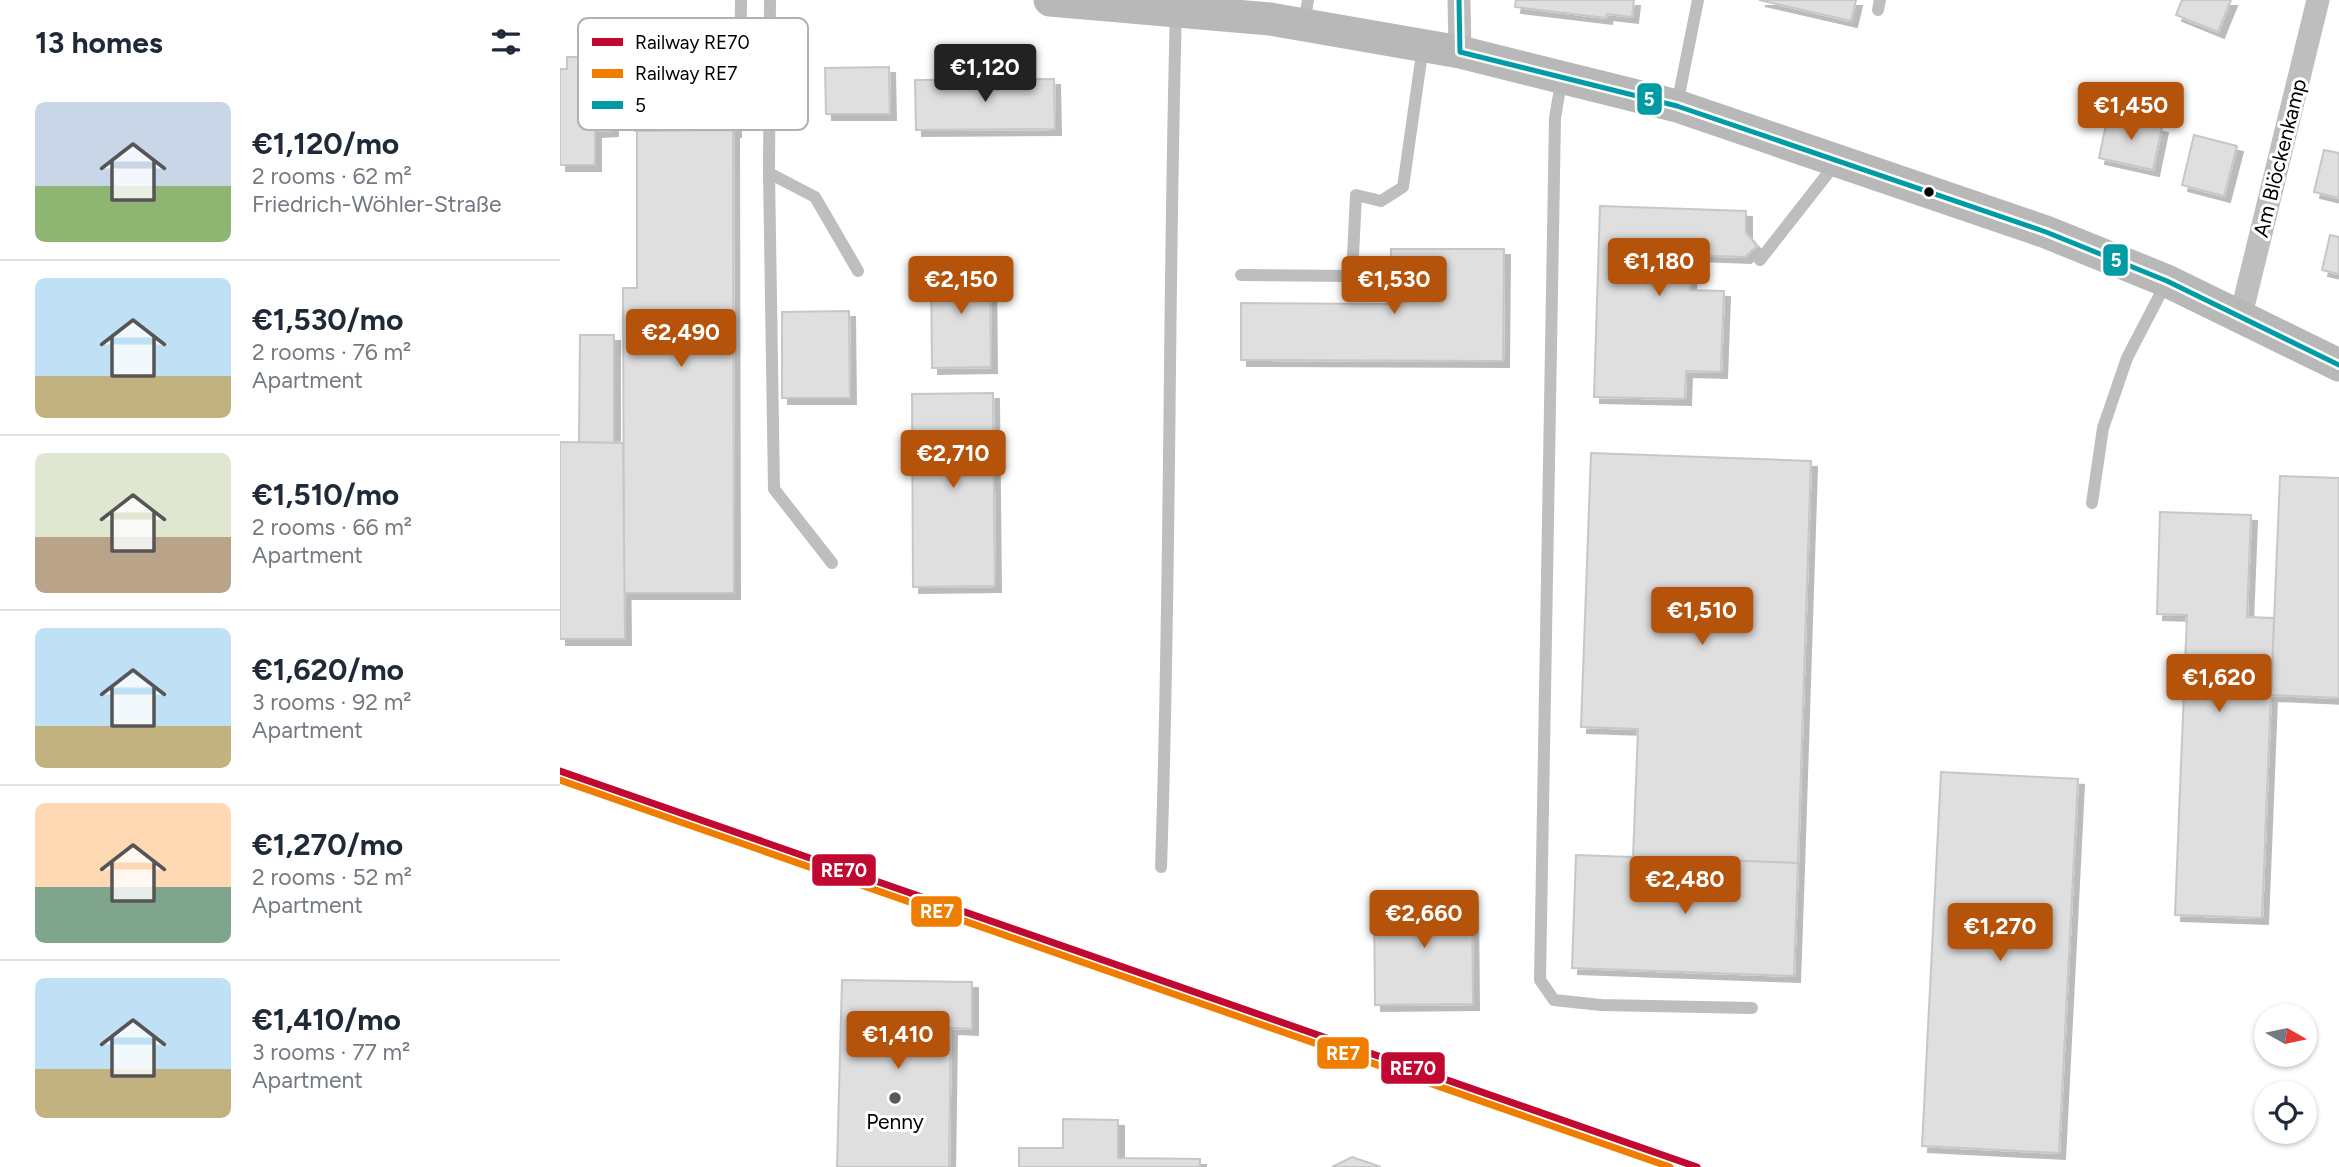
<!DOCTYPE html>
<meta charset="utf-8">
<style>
body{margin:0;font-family:Figtree,sans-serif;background:#f2f2f3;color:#1f2937;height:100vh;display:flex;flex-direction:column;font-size:26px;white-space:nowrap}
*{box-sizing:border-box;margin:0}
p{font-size:23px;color:#747a83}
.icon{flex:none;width:38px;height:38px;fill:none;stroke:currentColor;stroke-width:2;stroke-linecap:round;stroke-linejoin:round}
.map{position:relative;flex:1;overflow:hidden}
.drawer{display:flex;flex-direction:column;background:#fff;width:560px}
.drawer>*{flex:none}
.needle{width:46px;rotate:99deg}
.tools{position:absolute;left:1694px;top:1004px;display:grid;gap:14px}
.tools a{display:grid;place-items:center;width:63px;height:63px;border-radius:50%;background:#fff;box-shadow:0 2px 5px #0004;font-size:35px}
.price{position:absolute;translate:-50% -60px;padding:0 16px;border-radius:7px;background:#b45309;color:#fff;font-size:23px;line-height:46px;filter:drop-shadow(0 2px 4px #0008)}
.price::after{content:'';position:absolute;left:50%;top:42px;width:21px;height:16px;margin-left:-10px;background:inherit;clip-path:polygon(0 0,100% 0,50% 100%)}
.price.current{background:#222;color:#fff}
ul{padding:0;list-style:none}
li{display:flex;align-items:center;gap:21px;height:175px;padding:0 35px}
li+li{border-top:2px solid #e0e1e3}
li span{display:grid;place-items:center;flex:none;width:196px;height:140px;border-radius:10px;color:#555}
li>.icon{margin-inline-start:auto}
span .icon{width:84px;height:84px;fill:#fffc;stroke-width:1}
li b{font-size:30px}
h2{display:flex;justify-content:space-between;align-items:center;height:84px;padding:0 35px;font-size:30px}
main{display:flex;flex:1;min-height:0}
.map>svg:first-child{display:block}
</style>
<main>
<section class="drawer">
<h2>13 homes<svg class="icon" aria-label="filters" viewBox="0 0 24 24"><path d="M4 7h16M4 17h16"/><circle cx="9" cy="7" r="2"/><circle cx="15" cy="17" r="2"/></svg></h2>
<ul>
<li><span style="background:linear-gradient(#c9d6e8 60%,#8fb573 0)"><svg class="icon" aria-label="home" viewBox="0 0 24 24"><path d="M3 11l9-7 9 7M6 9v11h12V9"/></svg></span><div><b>€1,120/mo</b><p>2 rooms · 62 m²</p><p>Friedrich-Wöhler-Straße</p></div></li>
<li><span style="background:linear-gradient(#bfe0f5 70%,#c2b280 0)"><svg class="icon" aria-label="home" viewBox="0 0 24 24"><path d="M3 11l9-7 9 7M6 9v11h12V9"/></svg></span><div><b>€1,530/mo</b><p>2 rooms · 76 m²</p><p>Apartment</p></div></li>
<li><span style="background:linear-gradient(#dfe7d0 60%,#b9a48a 0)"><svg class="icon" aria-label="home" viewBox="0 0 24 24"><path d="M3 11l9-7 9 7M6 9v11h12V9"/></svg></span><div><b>€1,510/mo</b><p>2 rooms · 66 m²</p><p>Apartment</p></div></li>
<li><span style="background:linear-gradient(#bfe0f5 70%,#c2b280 0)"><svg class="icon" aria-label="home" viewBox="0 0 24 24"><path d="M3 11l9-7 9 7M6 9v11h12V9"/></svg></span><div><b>€1,620/mo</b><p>3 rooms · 92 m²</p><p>Apartment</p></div></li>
<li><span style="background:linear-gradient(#ffd9b3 60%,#7fa58c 0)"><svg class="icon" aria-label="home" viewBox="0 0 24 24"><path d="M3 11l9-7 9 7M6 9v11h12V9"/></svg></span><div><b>€1,270/mo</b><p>2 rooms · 52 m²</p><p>Apartment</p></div></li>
<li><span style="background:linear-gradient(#bfe0f5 65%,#c2b280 0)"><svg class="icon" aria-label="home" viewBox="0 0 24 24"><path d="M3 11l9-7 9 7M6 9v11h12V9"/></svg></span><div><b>€1,410/mo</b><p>3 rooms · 77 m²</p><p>Apartment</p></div></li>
</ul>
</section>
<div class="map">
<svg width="1779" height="1167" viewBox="0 0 1779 1167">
<defs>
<filter id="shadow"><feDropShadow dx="6" dy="6" stdDeviation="0" flood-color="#0004"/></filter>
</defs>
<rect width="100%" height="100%" fill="#fff"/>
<g fill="#dfdfdf" stroke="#c7c7c7" stroke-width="2" filter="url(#shadow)">
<polygon points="956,0 1074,0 1072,17 1047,14 1046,18 955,7"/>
<polygon points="1199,0 1296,0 1291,21"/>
<polygon points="1622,0 1671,0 1658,32 1616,15"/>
<polygon points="7,57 52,57 52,130 35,131 35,165 0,165 0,69 7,69"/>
<polygon points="329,67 330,114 266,114 265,68"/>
<polygon points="494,79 495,129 356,130 355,80"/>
<rect x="75" y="86" width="100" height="45"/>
<polygon points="1548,115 1602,127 1593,170 1539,158"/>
<polygon points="173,130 174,593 64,593 63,288 77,288 77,131"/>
<polygon points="1634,135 1677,146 1664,196 1622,185"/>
<polygon points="1764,150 1779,153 1779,198 1754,192"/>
<polygon points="1040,206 1186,211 1186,233 1197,246 1185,257 1131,255 1130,290 1164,291 1161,372 1126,371 1125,399 1034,397"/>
<polygon points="1770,235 1779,237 1779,274 1762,270"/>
<polygon points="831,249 944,249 943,361 681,360 681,303 830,304"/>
<polygon points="371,264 430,264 431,367 372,368"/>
<polygon points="289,311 290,398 222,398 222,312"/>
<polygon points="20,335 54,335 54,443 19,442"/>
<polygon points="433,393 435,586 353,587 352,394"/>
<polygon points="0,442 63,443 65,639 0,639"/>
<polygon points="1031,453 1251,461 1238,863 1073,858 1078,729 1021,727"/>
<polygon points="1720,476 1779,478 1779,698 1711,695"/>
<polygon points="1600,512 1691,515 1687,617 1714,618 1702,918 1615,915 1627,615 1597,614"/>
<polygon points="1381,772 1518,779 1499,1153 1362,1146"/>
<polygon points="1016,855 1238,863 1234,976 1012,968"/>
<polygon points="912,895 913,1004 815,1005 814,897"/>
<polygon points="282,980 412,982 412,1029 391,1028 389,1167 277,1167"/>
<polygon points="503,1119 558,1120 558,1158 640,1159 640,1167 459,1167 459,1148 503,1148"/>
<polygon points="792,1157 821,1167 772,1167"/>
</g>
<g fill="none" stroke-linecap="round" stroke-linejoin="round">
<g stroke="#bebebe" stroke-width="12">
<polyline points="210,0 209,173 255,197 298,271"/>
<polyline points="1318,10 1320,0"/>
<polyline points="744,24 748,0"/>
<polyline points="180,77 181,0"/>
<polyline points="1002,77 995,118 980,980 994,1000 1041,1005 1192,1008"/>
<polyline points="1117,105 1138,0"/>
<polyline points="209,173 214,489 272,563"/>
<polyline points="1200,260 1276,163"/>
<polyline points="681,275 792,276 796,195 821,201 843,187 863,46"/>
<polyline points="1532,503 1543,428 1567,358 1607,281"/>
<path d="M601 867C611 581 608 296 616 11"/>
</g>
<g stroke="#bebebe" stroke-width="23">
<polyline points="899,0 900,52"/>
<polyline points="1681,315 1758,0"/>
</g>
<polyline stroke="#b8b8b8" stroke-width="33" points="490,0 710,19 900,52 1117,106 1486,232 1607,281 1779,365"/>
<defs>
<polyline id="bus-1" points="899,0 900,52 1117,106 1486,232 1607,281 1779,365"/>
</defs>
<use href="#bus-1" stroke="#fff" stroke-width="10"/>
<use href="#bus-1" stroke="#009ba4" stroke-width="5"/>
<defs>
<polyline id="rail-1" points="0,771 1137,1167"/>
<polyline id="rail-2" points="0,780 1110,1167"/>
</defs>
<use href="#rail-1" stroke="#fff" stroke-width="12"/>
<use href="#rail-2" stroke="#fff" stroke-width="12"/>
<use href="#rail-1" stroke="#c10831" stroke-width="7"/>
<use href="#rail-2" stroke="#ef7d00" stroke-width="7"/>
</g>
<circle fill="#000" stroke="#fff" stroke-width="2.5" cx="1369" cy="192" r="6"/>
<circle fill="#595959" stroke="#fff" stroke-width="2.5" cx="335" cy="1098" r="7"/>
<g text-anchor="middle" stroke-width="6" stroke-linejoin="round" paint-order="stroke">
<g font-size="21" fill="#000" stroke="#fff">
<text transform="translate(1720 158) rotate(-76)" y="7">Am Blöckenkamp</text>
</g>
<g font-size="21" fill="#000" stroke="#fff">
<text x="335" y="1129">Penny</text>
</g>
</g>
<rect x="18" y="18" width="230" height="112" rx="10" fill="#fff" stroke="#b2b2b2" stroke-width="2"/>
<rect x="32" y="38" width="31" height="8" fill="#c10831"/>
<rect x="32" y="69" width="31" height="9" fill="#ef7d00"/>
<rect x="32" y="101" width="31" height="8" fill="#009ba4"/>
<g font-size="19" fill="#000">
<text x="75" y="49">Railway RE70</text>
<text x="75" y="80">Railway RE7</text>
<text x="75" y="112">5</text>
</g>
<g stroke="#fff" stroke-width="2.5">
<rect x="1076" y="82" width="27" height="34" rx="7" fill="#009ba4"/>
<rect x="1542" y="243" width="27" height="34" rx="7" fill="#009ba4"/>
<rect x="251" y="853" width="66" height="34" rx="7" fill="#c10831"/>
<rect x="350" y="895" width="53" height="33" rx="7" fill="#ef7d00"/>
<rect x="756" y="1036" width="54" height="34" rx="7" fill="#ef7d00"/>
<rect x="820" y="1051" width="66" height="34" rx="7" fill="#c10831"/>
</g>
<g font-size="19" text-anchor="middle" font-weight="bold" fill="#fff">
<text x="1089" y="106">5</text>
<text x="1556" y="267">5</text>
<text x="284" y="877">RE70</text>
<text x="377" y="918">RE7</text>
<text x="783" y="1060">RE7</text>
<text x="853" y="1075">RE70</text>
</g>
</svg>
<div class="tools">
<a><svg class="needle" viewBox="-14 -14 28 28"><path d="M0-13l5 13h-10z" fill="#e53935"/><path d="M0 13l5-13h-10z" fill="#747a83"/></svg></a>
<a><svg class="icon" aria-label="locate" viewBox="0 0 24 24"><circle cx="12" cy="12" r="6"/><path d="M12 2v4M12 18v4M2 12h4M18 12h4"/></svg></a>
</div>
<b class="price current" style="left:425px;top:104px">€1,120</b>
<b class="price" style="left:1571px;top:142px">€1,450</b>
<b class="price" style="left:1099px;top:298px">€1,180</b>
<b class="price" style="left:401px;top:316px">€2,150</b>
<b class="price" style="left:834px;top:316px">€1,530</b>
<b class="price" style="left:121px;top:369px">€2,490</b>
<b class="price" style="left:393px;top:490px">€2,710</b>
<b class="price" style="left:1142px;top:647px">€1,510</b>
<b class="price" style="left:1659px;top:714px">€1,620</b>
<b class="price" style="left:1125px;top:916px">€2,480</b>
<b class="price" style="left:864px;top:950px">€2,660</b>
<b class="price" style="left:1440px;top:963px">€1,270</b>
<b class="price" style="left:338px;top:1071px">€1,410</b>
</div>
</main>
